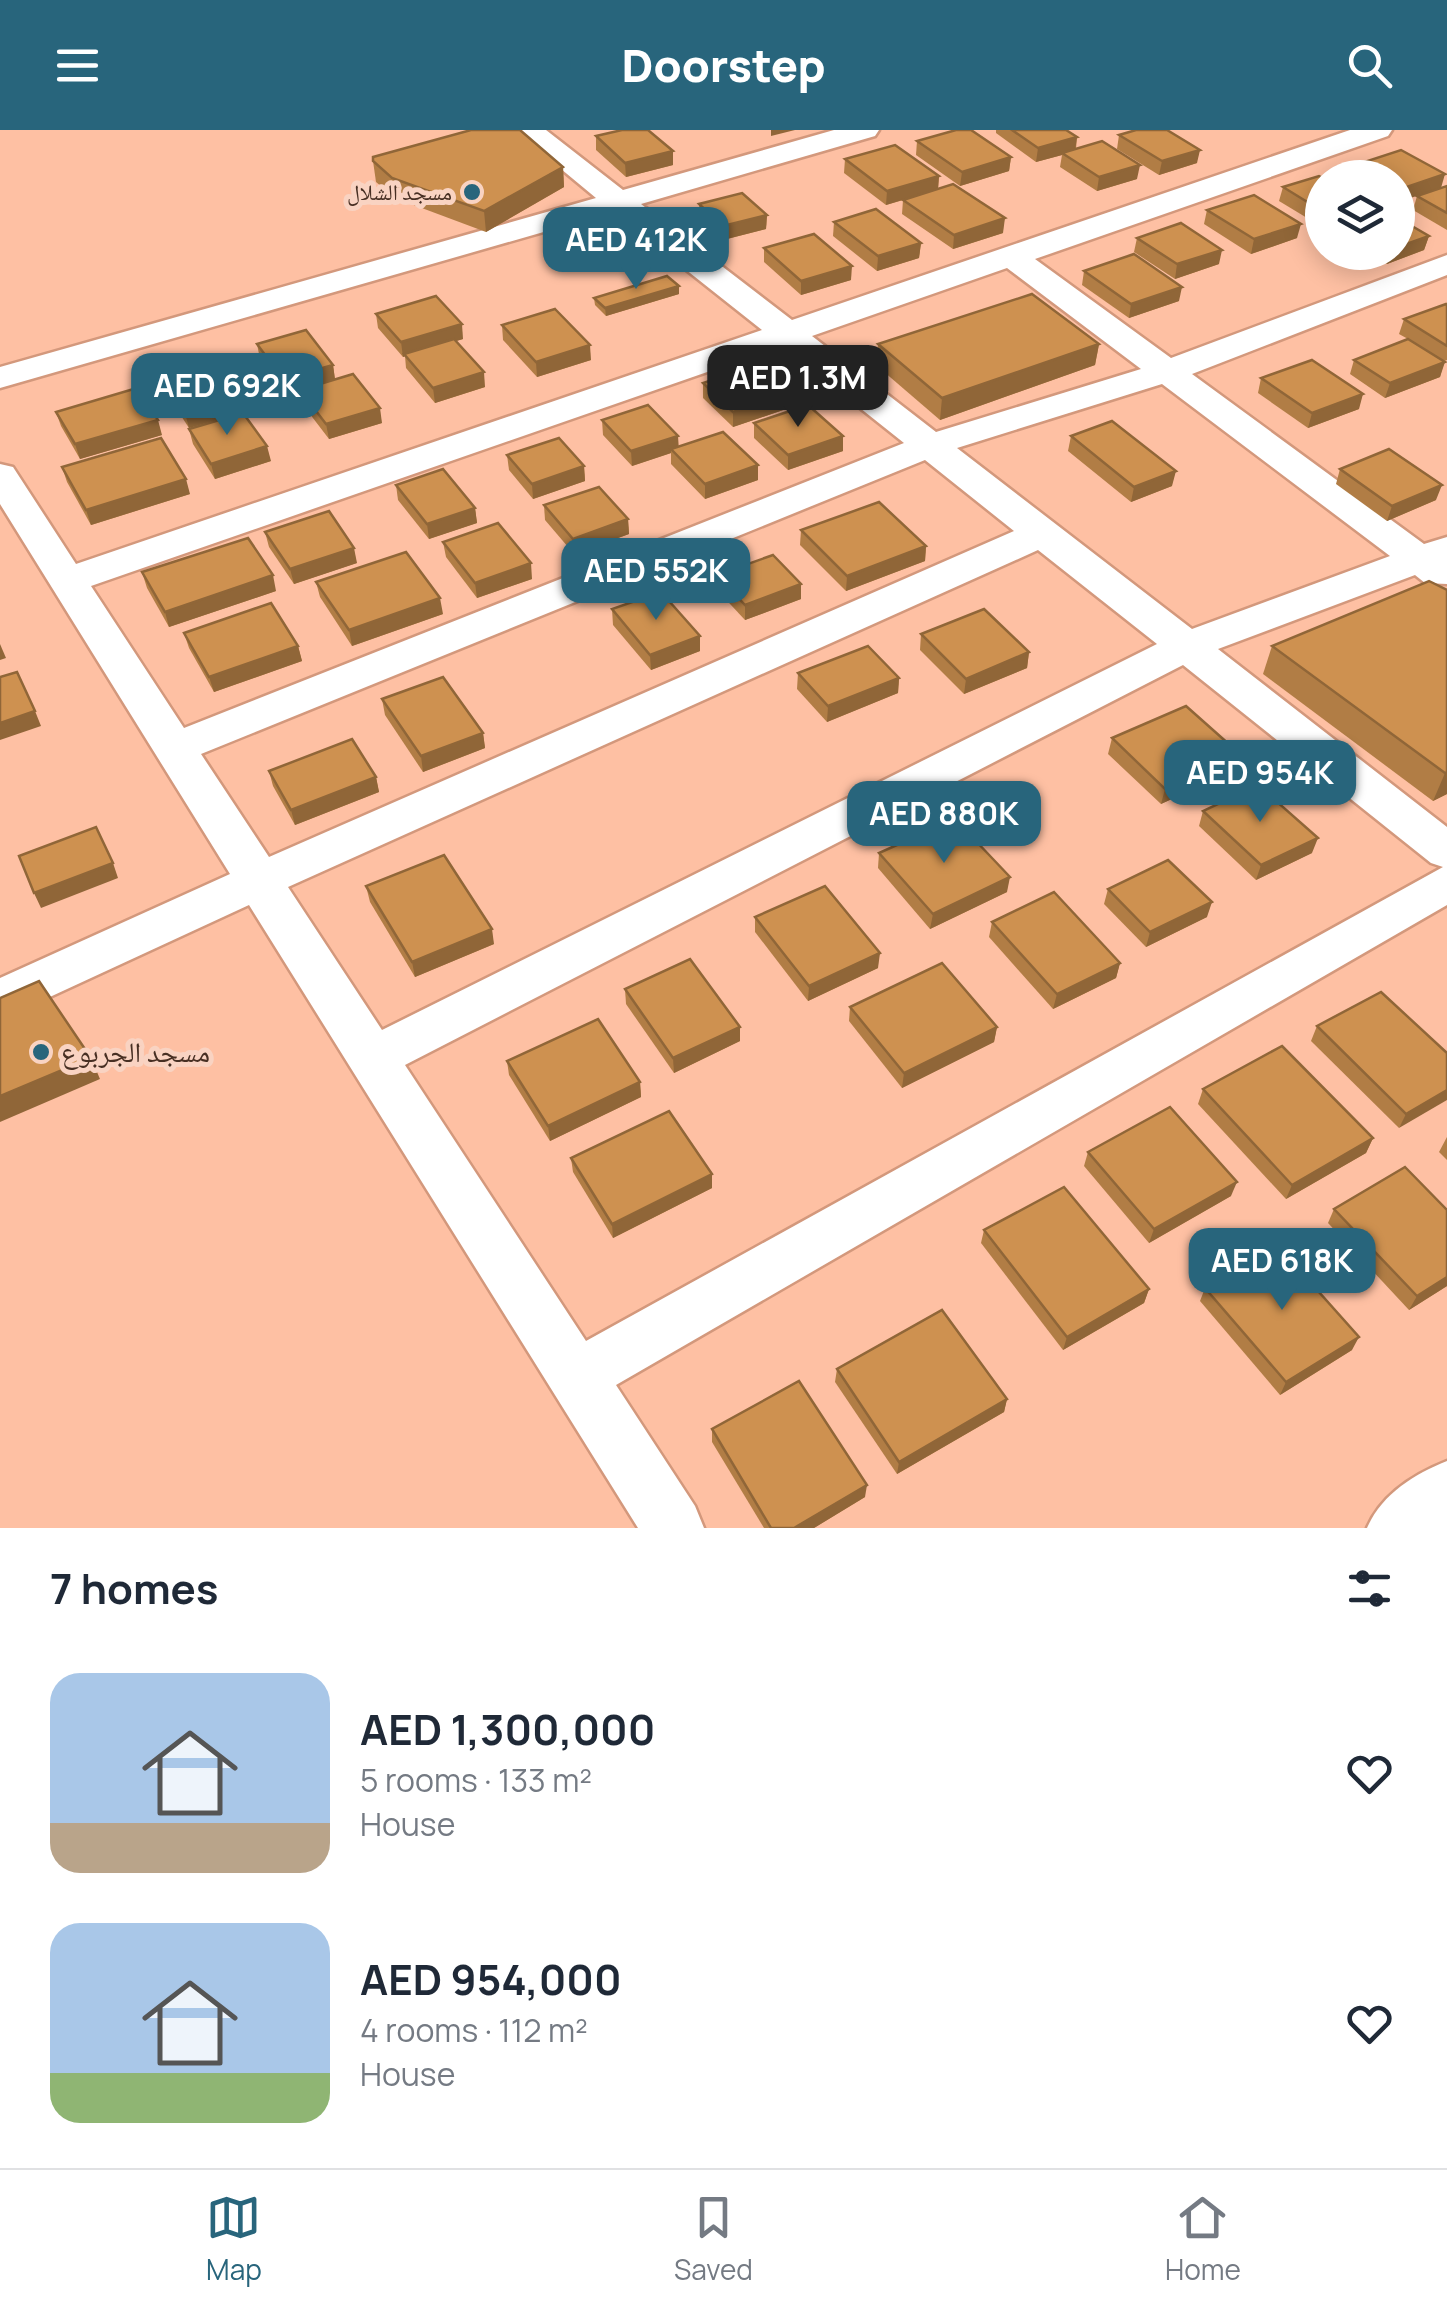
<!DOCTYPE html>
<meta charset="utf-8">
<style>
body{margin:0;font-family:Manrope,"Noto Naskh Arabic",sans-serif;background:#f2f2f3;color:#1f2937;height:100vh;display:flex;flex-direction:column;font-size:38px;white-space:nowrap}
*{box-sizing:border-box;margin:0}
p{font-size:32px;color:#747a83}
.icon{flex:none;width:55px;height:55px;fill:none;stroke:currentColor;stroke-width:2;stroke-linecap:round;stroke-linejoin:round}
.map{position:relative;height:1398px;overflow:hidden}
.panel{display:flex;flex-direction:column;background:#fff;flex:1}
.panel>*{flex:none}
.fabs{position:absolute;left:1305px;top:30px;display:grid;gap:20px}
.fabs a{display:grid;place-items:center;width:110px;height:110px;border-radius:50%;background:#fff;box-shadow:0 5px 25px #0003;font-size:50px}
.price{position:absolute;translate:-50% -85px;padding:0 22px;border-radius:20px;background:#28657c;color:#fff;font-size:32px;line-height:65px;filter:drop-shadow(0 2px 5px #0008)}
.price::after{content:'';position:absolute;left:50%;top:60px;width:30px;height:22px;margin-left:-15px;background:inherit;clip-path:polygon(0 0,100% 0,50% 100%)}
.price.selected{background:#222;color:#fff}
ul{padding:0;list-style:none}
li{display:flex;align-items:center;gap:30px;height:250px;padding:0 50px}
li span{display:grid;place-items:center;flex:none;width:280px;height:200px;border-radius:30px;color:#555}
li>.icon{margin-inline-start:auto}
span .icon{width:120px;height:120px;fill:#fffc;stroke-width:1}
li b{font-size:42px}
h2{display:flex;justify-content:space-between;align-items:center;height:120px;padding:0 50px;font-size:42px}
header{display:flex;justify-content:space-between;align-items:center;height:130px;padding:0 50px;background:#28657c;color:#fff;font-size:45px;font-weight:800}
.tab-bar{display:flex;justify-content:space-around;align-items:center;height:140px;border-top:2px solid #e0e1e3;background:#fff;font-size:28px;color:#747a83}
.tab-bar a{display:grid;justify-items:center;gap:5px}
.tab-bar .selected{color:#28657c}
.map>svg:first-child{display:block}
</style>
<header><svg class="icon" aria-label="menu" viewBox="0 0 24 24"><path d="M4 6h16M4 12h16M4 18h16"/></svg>Doorstep<svg class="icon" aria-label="search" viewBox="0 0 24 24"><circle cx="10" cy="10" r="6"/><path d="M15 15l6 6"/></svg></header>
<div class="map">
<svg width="1447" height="1398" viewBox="0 0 1447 1398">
<rect width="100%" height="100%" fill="#fec0a3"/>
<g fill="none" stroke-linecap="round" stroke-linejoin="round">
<defs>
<g id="street">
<path d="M514 0H546L623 60 834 0H879L875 6 641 74 792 190 1350 0H1392L1388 6 1035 129 1171 228 1447 125V145L1192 244 1424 414 1447 407V454L1425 453 1415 445 1218 519 1447 697V775L616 1255 695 1376 704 1398H638L249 775 0 890V848L230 744 0 374V334L13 337 76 434 762 200 613 82 0 258V237L596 68ZM1007 138 1141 239 936 302 812 206ZM782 216 904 313 184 598 91 456ZM1162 254 1390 426 1192 499 957 318ZM925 330 1014 401 269 727 201 624ZM1038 420 1157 514 382 900 288 757ZM1183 535 1431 733 1443 737 586 1211 405 935Z"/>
<path d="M1447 1331V1398H1367C1381 1365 1414 1344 1447 1331Z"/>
</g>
</defs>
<use href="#street" stroke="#d3987c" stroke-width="5"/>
<use href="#street" fill="#fff" fill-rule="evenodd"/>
</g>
<g fill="#b17d45">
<polygon points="996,0 1066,0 1077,7 1076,19 1137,49 1097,61 1060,37 1062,25 1036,32 996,3"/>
<polygon points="1119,5 1197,33 1159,45 1117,19"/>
<polygon points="596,6 673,35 626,47 596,20"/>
<polygon points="917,11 1011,27 1009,41 960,56 916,25"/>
<polygon points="1401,20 1398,48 1348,48 1352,36"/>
<polygon points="845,29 939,46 938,59 1003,103 953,119 902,84 903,70 924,64 886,75 844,43"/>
<polygon points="373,31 563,37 564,57 486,102 395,68 376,52"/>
<polygon points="1323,48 1322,97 1279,71 1283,57"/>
<polygon points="1447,56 1447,100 1413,80 1417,66"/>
<polygon points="699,74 767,85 766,99 723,110 700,88"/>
<polygon points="1207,80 1297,108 1251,124 1204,94"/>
<polygon points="834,92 921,113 919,128 877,141 833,106"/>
<polygon points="1429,106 1424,120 1387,134 1368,122 1398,122"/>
<polygon points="1137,108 1219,134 1175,149 1134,122"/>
<polygon points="764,118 851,150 801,165 764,132"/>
<polygon points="1084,141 1179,171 1129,188 1082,155"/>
<polygon points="679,156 679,164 606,186 595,175 594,168"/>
<polygon points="1447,175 1447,230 1444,231 1440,247 1385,268 1350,244 1354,230 1408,209 1399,204 1404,189"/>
<polygon points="376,184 463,209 456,211 485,257 435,273 406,238 405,226 403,227 378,198"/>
<polygon points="502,195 591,230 537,247 503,210"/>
<polygon points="257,214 333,235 335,249 382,293 329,309 303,275 300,260 286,264 260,229"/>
<polygon points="878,214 1099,214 1095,235 940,290 876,235"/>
<polygon points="159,243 251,280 189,298 163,258"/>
<polygon points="1261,248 1359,279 1308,298 1258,263"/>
<polygon points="703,253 793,262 792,277 733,297 703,268"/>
<polygon points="56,282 162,305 80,329 61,296"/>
<polygon points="602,290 678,317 758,335 758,350 705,369 671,334 671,323 632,336 603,305"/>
<polygon points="754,293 843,306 843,321 788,340 754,308"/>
<polygon points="189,299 271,331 215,349 193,314"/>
<polygon points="1071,306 1172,356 1131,372 1068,321"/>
<polygon points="507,325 584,336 585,351 533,369 509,340"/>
<polygon points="62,337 190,364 91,395 67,352"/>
<polygon points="1340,339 1436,370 1387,391 1336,354"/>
<polygon points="396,355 475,378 477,393 429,409 398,370"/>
<polygon points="544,375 628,389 629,404 574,424 545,390"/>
<polygon points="801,400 926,416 925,431 846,461 800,415"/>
<polygon points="265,402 357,433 294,454 269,417"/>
<polygon points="443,412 532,449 477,468 446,427"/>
<polygon points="142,442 276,461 169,497 147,458"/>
<polygon points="717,445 801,469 745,490 717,460"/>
<polygon points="316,452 443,484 352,516 320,467"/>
<polygon points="1447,460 1447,664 1433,671 1263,544 1272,516"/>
<polygon points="612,479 700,506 700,521 651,540 613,495"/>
<polygon points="184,503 298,516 302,531 214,562 189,518"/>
<polygon points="921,504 1029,522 1027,538 964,564 920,520"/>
<polygon points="798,543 899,548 898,563 827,592 797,559"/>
<polygon points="382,569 483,603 485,618 423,642 385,585"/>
<polygon points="1112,608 1240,624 1236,639 1161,674 1108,624"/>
<polygon points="269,641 376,647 379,662 295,695 273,656"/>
<polygon points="1203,681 1312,723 1256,750 1199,696"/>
<polygon points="879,723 1007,762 930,799 878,738"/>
<polygon points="366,756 494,814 415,847 370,772"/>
<polygon points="1108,759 1207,787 1146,817 1104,774"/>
<polygon points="755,787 878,838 808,871 755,802"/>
<polygon points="992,792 1120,833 1116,848 1053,879 989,807"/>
<polygon points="625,859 740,911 674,943 626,874"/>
<polygon points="850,877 997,897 994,912 902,958 849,891"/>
<polygon points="1317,896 1447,923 1399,998 1311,911"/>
<polygon points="507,931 640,952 641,967 550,1011 509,945"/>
<polygon points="1203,959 1373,1008 1366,1023 1286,1069 1198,974"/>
<polygon points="1447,1007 1447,1030 1439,1022"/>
<polygon points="1088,1022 1231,1066 1149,1113 1084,1036"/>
<polygon points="571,1028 712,1058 613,1108 573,1042"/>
<polygon points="1334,1079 1447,1156 1409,1180 1328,1093"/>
<polygon points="984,1100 1149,1159 1144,1173 1063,1220 981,1113"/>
<polygon points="1205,1158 1352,1220 1280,1265 1200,1171"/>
<polygon points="837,1239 1007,1269 1004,1282 897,1344 835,1252"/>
<polygon points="712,1299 865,1367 814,1398 764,1398 712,1312"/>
</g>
<g fill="#906638">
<polygon points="771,0 795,0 771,6"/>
<polygon points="1077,7 1075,21 1062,23 1062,25 1036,32 1038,18"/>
<polygon points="1200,20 1197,33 1159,45 1162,31"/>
<polygon points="673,21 673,35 626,47 625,33"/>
<polygon points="1011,27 1009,41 960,56 962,42"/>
<polygon points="1140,35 1137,49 1097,61 1099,47"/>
<polygon points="563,37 564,57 486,102 484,81"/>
<polygon points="1445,44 1441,58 1398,72 1398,60"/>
<polygon points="939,46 938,59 886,75 887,61"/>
<polygon points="767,85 766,99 723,110 723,96"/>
<polygon points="1005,88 1003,103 953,119 954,105"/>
<polygon points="1301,94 1297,108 1251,124 1254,109"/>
<polygon points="1429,106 1424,120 1387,134 1390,122 1398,122 1398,117"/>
<polygon points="921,113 919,128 877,141 878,126"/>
<polygon points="1222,120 1219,134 1175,149 1177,134"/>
<polygon points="852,136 851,150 801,165 801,151"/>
<polygon points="679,156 679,164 606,186 605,178"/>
<polygon points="1182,157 1179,171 1129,188 1131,174"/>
<polygon points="462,194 463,209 403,227 401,212"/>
<polygon points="1099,214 1095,235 940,290 942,268"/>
<polygon points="590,215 591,230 537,247 536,232"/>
<polygon points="1445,232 1440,247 1385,268 1390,253"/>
<polygon points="333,235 335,250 286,264 283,249"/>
<polygon points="484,242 485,257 435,273 433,258"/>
<polygon points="793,262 792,277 733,297 733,282"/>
<polygon points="1363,264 1359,279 1308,298 1312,283"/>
<polygon points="248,265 251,280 189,298 185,283"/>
<polygon points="380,278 382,293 329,309 326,294"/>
<polygon points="158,290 162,305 80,329 75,314"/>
<polygon points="678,306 679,321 671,319 671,323 632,336 631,321"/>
<polygon points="843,306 843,321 788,340 788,325"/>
<polygon points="267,316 271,331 215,349 211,334"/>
<polygon points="758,335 758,350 705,369 705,354"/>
<polygon points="584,336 585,351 533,369 532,354"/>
<polygon points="1176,341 1172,356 1131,372 1134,357"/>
<polygon points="186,349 190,364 91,395 86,380"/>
<polygon points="1442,355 1436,370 1387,391 1392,376"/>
<polygon points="475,378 477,393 429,409 427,394"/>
<polygon points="628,389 629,404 574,424 573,409"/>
<polygon points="926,416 925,431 846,461 847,446"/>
<polygon points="354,418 357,433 294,454 290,439"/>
<polygon points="531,433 532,449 477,468 475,453"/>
<polygon points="273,445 276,461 169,497 165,482"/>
<polygon points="801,454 801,469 745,490 745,475"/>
<polygon points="440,468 443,484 352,516 349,500"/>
<polygon points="700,506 700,521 651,540 650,525"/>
<polygon points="0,514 6,528 0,530"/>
<polygon points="298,516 302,531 214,562 209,547"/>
<polygon points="1029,522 1027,538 964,564 966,549"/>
<polygon points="899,548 898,563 827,592 828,576"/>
<polygon points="35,581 41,596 0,610 0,593"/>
<polygon points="483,603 485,618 423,642 421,626"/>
<polygon points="1240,624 1236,639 1161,674 1165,659"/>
<polygon points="1447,642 1447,664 1433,671 1445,643"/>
<polygon points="376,647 379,662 295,695 291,680"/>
<polygon points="1318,708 1312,723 1256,750 1261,735"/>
<polygon points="113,733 118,748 41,778 34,763"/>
<polygon points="1010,747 1007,762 930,799 933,784"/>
<polygon points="1212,772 1207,787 1146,817 1150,802"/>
<polygon points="492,799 494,814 415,847 412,832"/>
<polygon points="880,823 878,838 808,871 809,856"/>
<polygon points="1120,833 1116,848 1053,879 1057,864"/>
<polygon points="740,897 740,911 674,943 673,928"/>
<polygon points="997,897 994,912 902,958 904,943"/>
<polygon points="91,928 100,949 0,992 0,966"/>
<polygon points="640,952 641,967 550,1011 548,996"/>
<polygon points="1447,960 1447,970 1399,998 1406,984"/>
<polygon points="1373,1008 1366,1023 1286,1069 1292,1055"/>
<polygon points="712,1044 712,1058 613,1108 612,1094"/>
<polygon points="1237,1052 1231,1066 1149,1113 1154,1099"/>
<polygon points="1447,1147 1447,1156 1409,1180 1417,1166"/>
<polygon points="1149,1159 1144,1173 1063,1220 1067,1207"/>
<polygon points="1359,1207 1352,1220 1280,1265 1286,1252"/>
<polygon points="1007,1269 1004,1282 897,1344 899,1332"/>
<polygon points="867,1355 865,1367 814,1398 794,1398"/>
</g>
<g fill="#ce9150" stroke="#906638" stroke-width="2.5">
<polygon points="471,0 520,0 563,37 484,81 392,48 373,31 373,27"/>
<polygon points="622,0 648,0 673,21 625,33 596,6"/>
<polygon points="956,0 971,0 1011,27 962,42 917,11"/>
<polygon points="1012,0 1066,0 1077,7 1038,18"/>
<polygon points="1136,0 1167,0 1200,20 1162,31 1119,5"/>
<polygon points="1102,11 1140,35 1099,47 1062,23"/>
<polygon points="895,15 939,46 887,61 845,29"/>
<polygon points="1401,20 1445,44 1398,60 1398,48 1372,48 1352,36"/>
<polygon points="1319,46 1323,48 1322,81 1283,57"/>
<polygon points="953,54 1005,88 954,105 903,70"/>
<polygon points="1447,56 1447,83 1417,66"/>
<polygon points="742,63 767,85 723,96 699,74"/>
<polygon points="1254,65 1301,94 1254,109 1207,80"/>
<polygon points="876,79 921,113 878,126 834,92"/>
<polygon points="1398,88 1429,106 1398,117"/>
<polygon points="1181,93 1222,120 1177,134 1137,108"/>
<polygon points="814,104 852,136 801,151 764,118"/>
<polygon points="1134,124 1182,157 1131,174 1084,141"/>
<polygon points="667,146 679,156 605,178 594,168"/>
<polygon points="1032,164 1099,214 942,268 878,214"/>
<polygon points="436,166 462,194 401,212 376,184"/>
<polygon points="1446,174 1447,175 1447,216 1404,189"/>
<polygon points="555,179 590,215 536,232 502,195"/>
<polygon points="306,200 333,235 283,249 257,214"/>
<polygon points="454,209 484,242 433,258 404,224"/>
<polygon points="1408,209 1445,232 1390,253 1354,230"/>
<polygon points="219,226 248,265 185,283 159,243"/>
<polygon points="1312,230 1363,264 1312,283 1261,248"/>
<polygon points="761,234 793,262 733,282 703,253"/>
<polygon points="353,244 380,278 326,294 300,260"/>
<polygon points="137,258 158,290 75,314 56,282"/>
<polygon points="648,275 678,306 631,321 602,290"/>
<polygon points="808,275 843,306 788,325 754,293"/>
<polygon points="243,283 267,316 211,334 189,299"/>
<polygon points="1112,291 1176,341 1134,357 1071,306"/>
<polygon points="723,302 758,335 705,354 671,319"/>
<polygon points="161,308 186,349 86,380 62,337"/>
<polygon points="559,308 584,336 532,354 507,325"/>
<polygon points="1389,319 1442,355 1392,376 1340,339"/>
<polygon points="443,339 475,378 427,394 396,355"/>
<polygon points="599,357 628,389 573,409 544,375"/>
<polygon points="879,372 926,416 847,446 801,400"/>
<polygon points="329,381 354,418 290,439 265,402"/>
<polygon points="498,393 531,433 475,453 443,412"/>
<polygon points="248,408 273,445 165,482 142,442"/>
<polygon points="406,422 440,468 349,500 316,452"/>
<polygon points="773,425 801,454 745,475 717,445"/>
<polygon points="1429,451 1447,460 1447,642 1445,643 1272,516"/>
<polygon points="661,462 700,506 650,525 612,479"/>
<polygon points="271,473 298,516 209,547 184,503"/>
<polygon points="984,479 1029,522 966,549 921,504"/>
<polygon points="868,516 899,548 828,576 798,543"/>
<polygon points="17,542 35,581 0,593 0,547"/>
<polygon points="443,547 483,603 421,626 382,569"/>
<polygon points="1186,576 1240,624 1165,659 1112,608"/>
<polygon points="352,609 376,647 291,680 269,641"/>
<polygon points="1258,655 1318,708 1261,735 1203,681"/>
<polygon points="955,689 1010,747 933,784 879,723"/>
<polygon points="96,697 113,733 34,763 19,726"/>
<polygon points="444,725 492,799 412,832 366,756"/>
<polygon points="1168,730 1212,772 1150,802 1108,759"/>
<polygon points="825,756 880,823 809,856 755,787"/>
<polygon points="1054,762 1120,833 1057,864 992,792"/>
<polygon points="690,829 740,897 673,928 625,859"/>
<polygon points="942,833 997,897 904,943 850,877"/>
<polygon points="39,851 91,928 0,966 0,868"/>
<polygon points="1381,862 1447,923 1447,960 1406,984 1317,896"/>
<polygon points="598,889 640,952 548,996 507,931"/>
<polygon points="1282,916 1373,1008 1292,1055 1203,959"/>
<polygon points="1170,977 1237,1052 1154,1099 1088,1022"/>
<polygon points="669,981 712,1044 612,1094 571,1028"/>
<polygon points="1405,1037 1447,1080 1447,1147 1417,1166 1334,1079"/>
<polygon points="1064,1057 1149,1159 1067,1207 984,1100"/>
<polygon points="1277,1115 1359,1207 1286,1252 1205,1158"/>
<polygon points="942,1180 1007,1269 899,1332 837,1239"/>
<polygon points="799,1251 867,1355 794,1398 771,1398 712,1299"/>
</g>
<g fill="#28657c" stroke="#f9d3c2" stroke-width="4">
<circle cx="472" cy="62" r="10"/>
<circle cx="41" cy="922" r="10"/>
</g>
<g text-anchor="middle" stroke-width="10" stroke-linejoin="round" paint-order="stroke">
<g font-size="22" fill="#472f23" stroke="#f9d3c2" text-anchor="end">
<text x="452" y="70">مسجد الشلال</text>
</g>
<g font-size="28" fill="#472f23" stroke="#f9d3c2" text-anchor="start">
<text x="61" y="932">مسجد الجربوع</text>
</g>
</g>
</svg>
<div class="fabs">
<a><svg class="icon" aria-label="layers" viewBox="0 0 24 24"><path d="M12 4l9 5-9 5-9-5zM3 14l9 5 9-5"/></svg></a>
</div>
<b class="price" style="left:636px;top:162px">AED 412K</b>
<b class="price selected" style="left:798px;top:300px">AED 1.3M</b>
<b class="price" style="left:227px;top:308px">AED 692K</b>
<b class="price" style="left:656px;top:493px">AED 552K</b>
<b class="price" style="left:1260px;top:695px">AED 954K</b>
<b class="price" style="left:944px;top:736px">AED 880K</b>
<b class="price" style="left:1282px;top:1183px">AED 618K</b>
</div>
<section class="panel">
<h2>7 homes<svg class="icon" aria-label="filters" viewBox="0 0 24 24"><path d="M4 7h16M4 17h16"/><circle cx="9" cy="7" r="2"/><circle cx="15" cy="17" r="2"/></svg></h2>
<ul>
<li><span style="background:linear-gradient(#a9c7e8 75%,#b9a48a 0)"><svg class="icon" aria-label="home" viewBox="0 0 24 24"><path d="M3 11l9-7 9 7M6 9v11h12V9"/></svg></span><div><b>AED 1,300,000</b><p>5 rooms · 133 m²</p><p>House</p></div><svg class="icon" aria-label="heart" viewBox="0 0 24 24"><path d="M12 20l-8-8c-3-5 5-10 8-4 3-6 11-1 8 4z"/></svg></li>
<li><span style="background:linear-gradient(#a9c7e8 75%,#8fb573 0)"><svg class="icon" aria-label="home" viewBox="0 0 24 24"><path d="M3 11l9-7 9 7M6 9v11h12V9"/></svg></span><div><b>AED 954,000</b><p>4 rooms · 112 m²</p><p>House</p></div><svg class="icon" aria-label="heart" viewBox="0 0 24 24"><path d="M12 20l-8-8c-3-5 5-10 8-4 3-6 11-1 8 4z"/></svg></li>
</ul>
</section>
<nav class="tab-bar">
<a class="selected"><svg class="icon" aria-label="map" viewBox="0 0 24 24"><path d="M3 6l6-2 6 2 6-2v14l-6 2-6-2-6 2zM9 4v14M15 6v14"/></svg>Map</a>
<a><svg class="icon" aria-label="saved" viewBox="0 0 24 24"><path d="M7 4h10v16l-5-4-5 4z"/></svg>Saved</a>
<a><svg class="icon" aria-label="home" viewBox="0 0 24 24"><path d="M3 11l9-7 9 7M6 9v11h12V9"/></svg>Home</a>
</nav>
